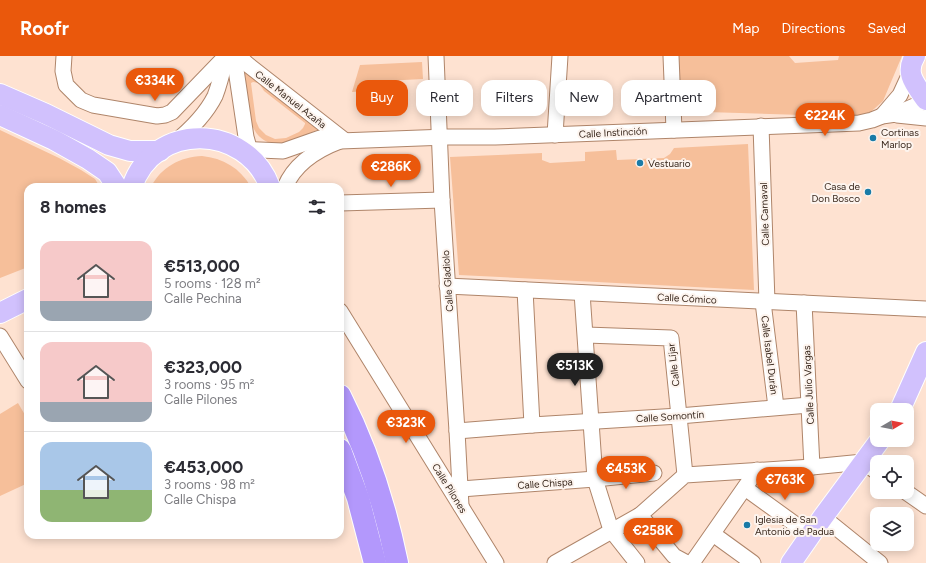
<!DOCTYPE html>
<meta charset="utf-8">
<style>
body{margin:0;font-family:Figtree,sans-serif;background:#f7f7f7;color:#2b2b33;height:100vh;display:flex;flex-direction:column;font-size:15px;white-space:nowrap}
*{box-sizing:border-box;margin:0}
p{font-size:13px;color:#7c7c81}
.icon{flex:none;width:22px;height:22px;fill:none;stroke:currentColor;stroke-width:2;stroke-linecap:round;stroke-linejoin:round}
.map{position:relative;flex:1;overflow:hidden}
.drawer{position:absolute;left:24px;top:127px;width:320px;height:356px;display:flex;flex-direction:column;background:#fff;border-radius:12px;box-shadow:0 2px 10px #0003}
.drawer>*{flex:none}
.hud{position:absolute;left:356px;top:24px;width:380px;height:36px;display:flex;gap:8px}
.needle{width:26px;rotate:80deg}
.fabs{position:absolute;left:870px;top:347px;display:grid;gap:8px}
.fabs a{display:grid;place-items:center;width:44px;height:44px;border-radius:8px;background:#fff;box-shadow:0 2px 10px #0003;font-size:20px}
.price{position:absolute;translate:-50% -34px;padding:0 9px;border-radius:14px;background:#ea580c;color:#fff;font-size:13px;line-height:26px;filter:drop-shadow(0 1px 2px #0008)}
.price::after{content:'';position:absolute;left:50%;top:24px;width:12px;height:9px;margin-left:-6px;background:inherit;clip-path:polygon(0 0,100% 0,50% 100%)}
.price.selected{background:#222;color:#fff}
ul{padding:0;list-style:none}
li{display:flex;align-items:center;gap:12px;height:100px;padding:0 16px}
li+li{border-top:1px solid #e1e1e2}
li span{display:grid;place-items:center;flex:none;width:112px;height:80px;border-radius:12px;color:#555}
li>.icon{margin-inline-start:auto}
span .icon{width:48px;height:48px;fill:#fffc;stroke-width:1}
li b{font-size:17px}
h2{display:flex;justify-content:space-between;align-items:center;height:48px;padding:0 16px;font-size:17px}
.tag{padding:0 14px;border-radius:12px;background:#fff;box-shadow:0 2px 10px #0003;font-size:14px;line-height:36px}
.tag.selected{background:#ea580c;color:#fff}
header{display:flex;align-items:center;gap:24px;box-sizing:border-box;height:56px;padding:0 20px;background:#ea580c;color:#fff}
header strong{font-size:19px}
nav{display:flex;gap:22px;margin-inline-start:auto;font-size:14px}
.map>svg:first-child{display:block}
</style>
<header>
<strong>Roofr</strong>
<nav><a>Map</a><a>Directions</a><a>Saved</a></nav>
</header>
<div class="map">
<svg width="926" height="507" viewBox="0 0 926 507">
<rect width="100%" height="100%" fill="#fee2d1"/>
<g fill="#f6bf9a" fill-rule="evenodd">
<polygon points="674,0 789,0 795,7 838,4 839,0 902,0 883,45 865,61 673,55"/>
<polygon points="422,6 423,23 385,25 385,34 352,36 360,9"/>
<path d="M244 11 320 73C295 82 266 103 251 67ZM253 26 259 27 264 35 305 67V68L303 72 299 76 286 82 275 83 266 79 259 72 256 65 251 27Z"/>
<polygon points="0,74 59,102 81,114 95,123 100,131 28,131 28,211 0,222"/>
<polygon points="748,88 754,234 459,219 450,101 542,97 542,104 550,107 585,105 585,96 616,94 617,104 664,102 670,98 674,92"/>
<path d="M202 100C223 102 240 112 251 131H151C161 111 180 101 202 100Z"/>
<polygon points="18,347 28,364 28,427 0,440 0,358"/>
</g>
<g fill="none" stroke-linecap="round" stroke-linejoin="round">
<defs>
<g id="minor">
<polyline points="64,0 63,15 66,29 81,44 93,49 157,60 165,59 172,56 226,0"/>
<polyline points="234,0 246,81 252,102"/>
<polyline points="239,0 247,8 344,84"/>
<polyline points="436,0 442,144 457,375 461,450"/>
<polyline points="671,0 674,74"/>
<polyline points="897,59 926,62"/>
<polyline points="882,60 900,39 911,15"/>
<polyline points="761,70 767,246"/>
<polyline points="555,79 560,0"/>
<path d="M174 87C190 74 206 58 215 40 220 27 223 14 226 1"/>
<polyline points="240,93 283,95 320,82 340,85 447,81 495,81 859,67 872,64 882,60 896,58 926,45"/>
<path d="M285 131C295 107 316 94 340 85"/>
<polyline points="340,147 442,144"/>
<polyline points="447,230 926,253"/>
<polyline points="525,234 532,369"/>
<polyline points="582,237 595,423 611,474 637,507"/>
<polyline points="763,246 776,351"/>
<polyline points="804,247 812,411"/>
<polyline points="340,255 496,507"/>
<polyline points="586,279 671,282 685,419"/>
<polyline points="0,280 28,325"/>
<polyline points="457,375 532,369 679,360 809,349"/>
<polyline points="745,432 810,479"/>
<polyline points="461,433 595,423 654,417"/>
<polyline points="906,436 926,450"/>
<polyline points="640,459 674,500 687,507"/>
<polyline points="823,461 880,507"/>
<polyline points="713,478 753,507"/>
<polyline points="555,507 640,459 685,419 812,411 863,406 877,416"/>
<polyline points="692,507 757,414"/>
</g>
<g id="major">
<path d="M915 0C904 18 916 29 926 44"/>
<polyline points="0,38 46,58 109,89 130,95 160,95"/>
<polyline points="0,59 54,84 88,103 107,116 117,131"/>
<path d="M132 131C154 65 246 67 270 131"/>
<polyline points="0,257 28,243"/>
<polyline points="900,354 926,296"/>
<polyline points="791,507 823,461 880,384"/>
</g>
<g id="highway">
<path d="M340 340C367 393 385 449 397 507"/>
<polyline points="340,394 358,442 375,507"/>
</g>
</defs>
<use href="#minor" stroke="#af856a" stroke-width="17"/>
<use href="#major" stroke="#fff" stroke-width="22"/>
<use href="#highway" stroke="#fff" stroke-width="24"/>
<use href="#minor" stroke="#fff" stroke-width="15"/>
<use href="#major" stroke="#d1c1fd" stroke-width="20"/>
<use href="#highway" stroke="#b398fc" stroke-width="22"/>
</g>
<g fill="#1a7ba7" stroke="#fdf4ee" stroke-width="1.5">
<circle cx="873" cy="82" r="4"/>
<circle cx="640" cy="107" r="4"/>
<circle cx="868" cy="136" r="4"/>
<circle cx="747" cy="469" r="4"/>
</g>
<g text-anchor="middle" stroke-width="4" stroke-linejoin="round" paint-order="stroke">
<g font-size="10" fill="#39281d" stroke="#fdf4ee">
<text transform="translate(291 43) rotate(38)" y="4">Calle Manuel Azaña</text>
<text transform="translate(613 76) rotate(-3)" y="4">Calle Instinción</text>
<text transform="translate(764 158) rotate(-92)" y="4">Calle Carnaval</text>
<text transform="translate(447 225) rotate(-94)" y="4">Calle Gladiolo</text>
<text transform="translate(687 242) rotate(3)" y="4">Calle Cómico</text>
<text transform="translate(770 299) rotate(83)" y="4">Calle Isabel Durán</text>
<text transform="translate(673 309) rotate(-97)" y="4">Calle Líjar</text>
<text transform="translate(808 329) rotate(-93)" y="4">Calle Julio Vargas</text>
<text transform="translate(670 360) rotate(-4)" y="4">Calle Somontín</text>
<text transform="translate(545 427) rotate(-4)" y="4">Calle Chispa</text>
<text transform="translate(450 432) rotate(58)" y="4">Calle Pilones</text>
</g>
<g font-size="10" fill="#39281d" stroke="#fdf4ee" text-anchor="start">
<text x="881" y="80">Cortinas<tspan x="881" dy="12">Marlop</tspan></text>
<text x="648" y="111">Vestuario</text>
<text x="860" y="134" text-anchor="end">Casa de<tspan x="860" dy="12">Don Bosco</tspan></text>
<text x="755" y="467">Iglesia de San<tspan x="755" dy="12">Antonio de Padua</tspan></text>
</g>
</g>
</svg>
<div class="fabs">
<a><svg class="needle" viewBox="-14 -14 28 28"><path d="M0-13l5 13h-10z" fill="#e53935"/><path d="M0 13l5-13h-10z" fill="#7c7c81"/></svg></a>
<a><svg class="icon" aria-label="locate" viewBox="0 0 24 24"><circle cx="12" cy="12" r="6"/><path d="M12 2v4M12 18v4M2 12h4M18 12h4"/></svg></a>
<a><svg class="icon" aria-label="layers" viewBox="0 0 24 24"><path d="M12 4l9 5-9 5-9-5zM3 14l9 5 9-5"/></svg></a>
</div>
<b class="price" style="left:155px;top:46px">€334K</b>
<b class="price" style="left:825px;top:81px">€224K</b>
<b class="price" style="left:391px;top:132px">€286K</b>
<b class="price selected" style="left:575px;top:331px">€513K</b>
<b class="price" style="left:406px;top:388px">€323K</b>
<b class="price" style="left:626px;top:434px">€453K</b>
<b class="price" style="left:785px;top:445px">€763K</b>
<b class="price" style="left:653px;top:496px">€258K</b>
<div class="hud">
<a class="tag selected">Buy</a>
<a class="tag">Rent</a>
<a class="tag">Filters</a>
<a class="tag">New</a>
<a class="tag">Apartment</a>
</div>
<section class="drawer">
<h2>8 homes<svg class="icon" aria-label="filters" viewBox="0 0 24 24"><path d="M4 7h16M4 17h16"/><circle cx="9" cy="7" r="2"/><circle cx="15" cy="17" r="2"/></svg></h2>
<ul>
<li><span style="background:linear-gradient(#f6c9c9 75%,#9aa5b1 0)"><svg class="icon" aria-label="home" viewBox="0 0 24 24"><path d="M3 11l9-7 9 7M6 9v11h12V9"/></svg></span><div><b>€513,000</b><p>5 rooms · 128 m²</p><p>Calle Pechina</p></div></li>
<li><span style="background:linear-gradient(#f6c9c9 75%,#9aa5b1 0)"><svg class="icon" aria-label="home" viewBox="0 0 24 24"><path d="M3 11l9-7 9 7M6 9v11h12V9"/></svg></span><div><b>€323,000</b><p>3 rooms · 95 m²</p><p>Calle Pilones</p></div></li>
<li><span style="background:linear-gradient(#a9c7e8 60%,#8fb573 0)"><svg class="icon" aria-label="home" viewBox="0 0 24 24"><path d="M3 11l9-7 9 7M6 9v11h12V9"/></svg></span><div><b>€453,000</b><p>3 rooms · 98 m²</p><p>Calle Chispa</p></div></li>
</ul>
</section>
</div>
